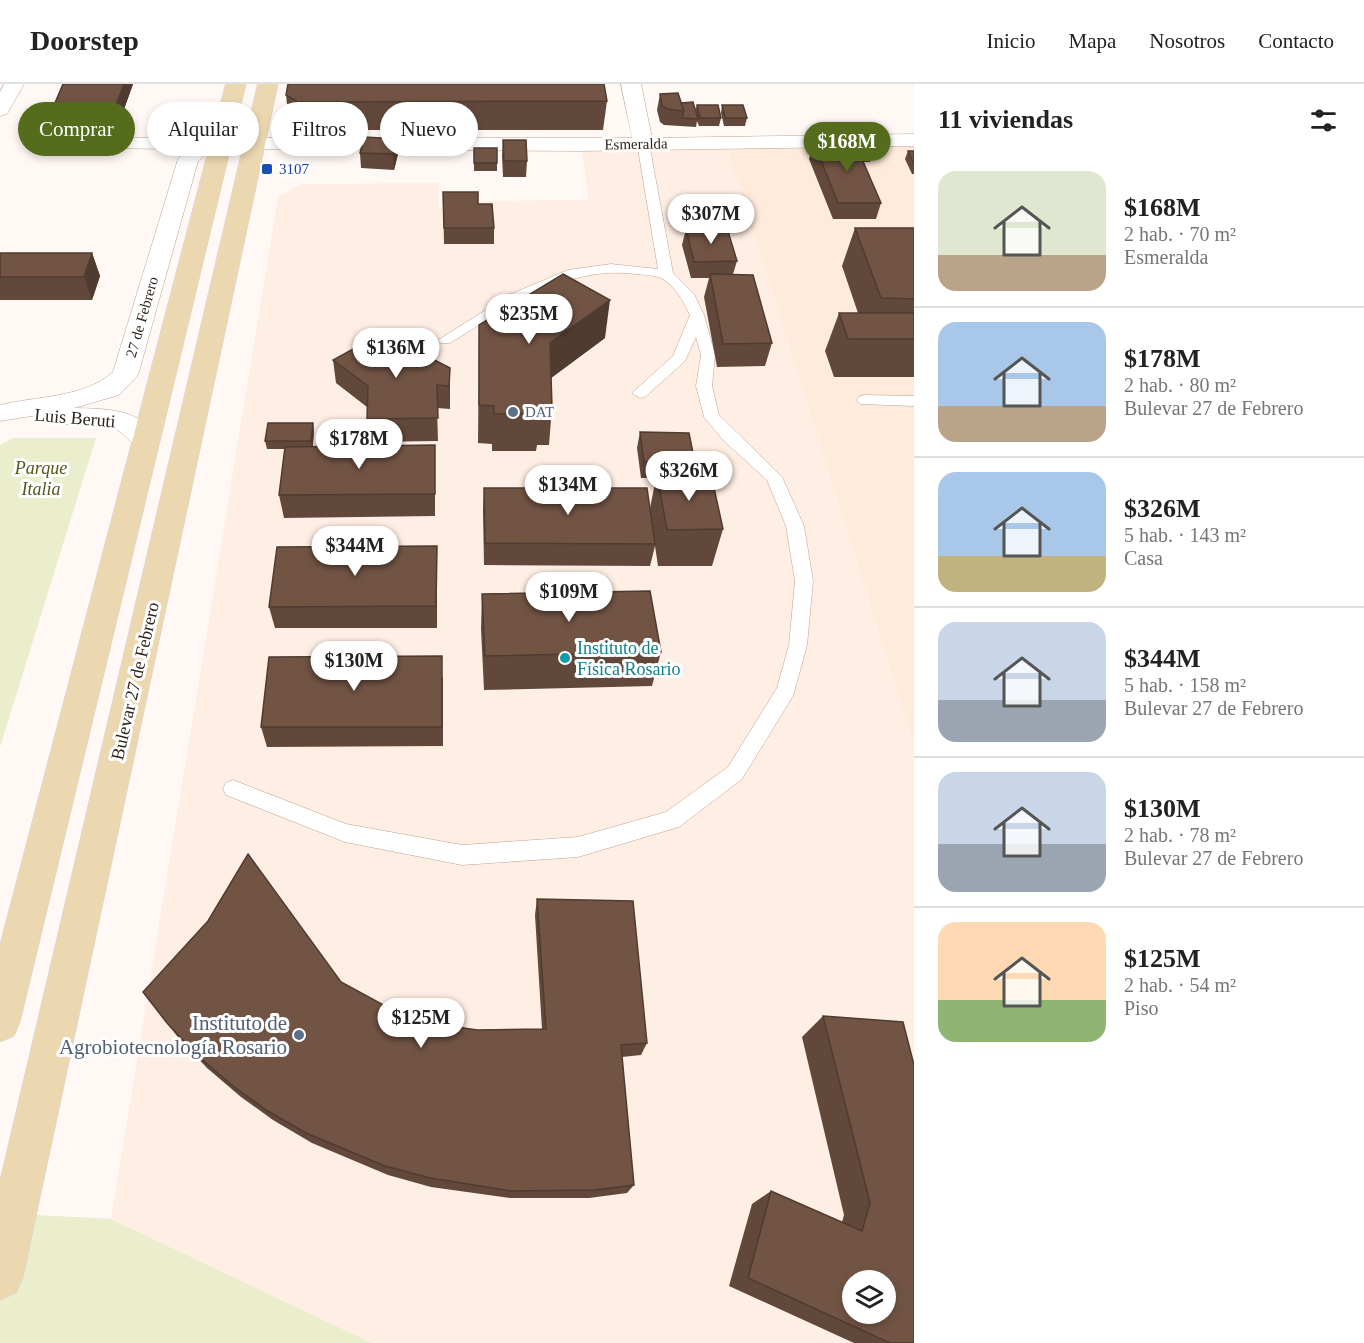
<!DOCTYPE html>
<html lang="es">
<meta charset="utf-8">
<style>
body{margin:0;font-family:"Times New Roman",serif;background:#f6f6f6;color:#222;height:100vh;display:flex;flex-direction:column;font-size:22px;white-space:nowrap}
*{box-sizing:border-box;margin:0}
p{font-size:20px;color:#767676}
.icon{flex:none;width:33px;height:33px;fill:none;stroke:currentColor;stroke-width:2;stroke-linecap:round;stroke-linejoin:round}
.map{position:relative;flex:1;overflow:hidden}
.drawer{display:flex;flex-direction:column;background:#fff;width:450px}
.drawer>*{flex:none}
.hud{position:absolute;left:18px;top:18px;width:570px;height:54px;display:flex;gap:12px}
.buttons{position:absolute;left:842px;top:1186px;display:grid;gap:12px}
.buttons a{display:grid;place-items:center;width:54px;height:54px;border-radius:50%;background:#fff;box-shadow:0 3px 9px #0003;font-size:30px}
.price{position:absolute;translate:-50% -51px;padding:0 14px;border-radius:21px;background:#fff;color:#222;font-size:20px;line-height:39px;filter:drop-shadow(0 2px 3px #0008)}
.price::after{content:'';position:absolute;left:50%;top:36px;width:18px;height:14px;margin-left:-9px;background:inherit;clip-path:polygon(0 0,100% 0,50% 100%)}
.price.on{background:#556c1c;color:#fff}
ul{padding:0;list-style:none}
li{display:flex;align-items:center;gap:18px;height:150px;padding:0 24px}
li+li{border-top:2px solid #e0e0e0}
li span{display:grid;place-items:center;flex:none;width:168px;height:120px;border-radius:18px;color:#555}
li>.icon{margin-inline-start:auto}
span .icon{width:72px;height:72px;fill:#fffc;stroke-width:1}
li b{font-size:26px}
h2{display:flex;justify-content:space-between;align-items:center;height:72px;padding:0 24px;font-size:26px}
.pill{padding:0 21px;border-radius:27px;background:#fff;box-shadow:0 3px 9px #0003;font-size:21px;line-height:54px}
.pill.on{background:#556c1c;color:#fff}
header{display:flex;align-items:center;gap:36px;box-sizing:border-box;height:84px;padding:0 30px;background:#fff;border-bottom:2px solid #e0e0e0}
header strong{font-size:28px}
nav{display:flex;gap:33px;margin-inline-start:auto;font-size:21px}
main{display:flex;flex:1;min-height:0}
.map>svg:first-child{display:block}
</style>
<header>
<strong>Doorstep</strong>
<nav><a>Inicio</a><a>Mapa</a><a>Nosotros</a><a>Contacto</a></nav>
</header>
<main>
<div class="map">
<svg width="914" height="1259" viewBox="0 0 914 1259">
<rect width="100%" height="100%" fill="#fff8f4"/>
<path fill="#ffeee4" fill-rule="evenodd" d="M725 58 914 661V1259H372L111 1135 278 113 301 100 439 99V123H480V117L589 116 581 61ZM852 1197H885V1230H852Z"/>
<polygon fill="#ffebdc" points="914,56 914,661 725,58"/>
<g fill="#eaeecd">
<polygon points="13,354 96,354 0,663 0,361"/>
<polygon points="0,1129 111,1135 372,1259 0,1259"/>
</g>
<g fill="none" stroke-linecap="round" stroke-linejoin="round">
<defs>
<g id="service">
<path d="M643 55 649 59 673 189 694 210 704 231 715 271 712 302 719 331 782 393 804 442 813 497 807 561 793 612 742 695 679 743 672 745 578 773 462 781 345 758 226 711 223 705 226 699 233 696 346 740 462 761 578 753 666 728 728 683 777 604 789 561 795 497 786 442 767 396 724 357 704 333 696 302 701 271 696 253 685 277 645 313 640 314 632 309 673 272 690 231C683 217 676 203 663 195 656 191 644 191 636 190 565 181 507 224 450 259H440L438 256 511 210 568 186 611 180 658 185 637 59Z"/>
<polygon points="865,311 914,312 914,322 860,320 857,316 860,312"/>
</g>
<g id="minor">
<polygon points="4,0 24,0 7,30 0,32 0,8"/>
<path d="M621 0H641L652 54 914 50V62L581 67 212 65 198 77 138 291 119 311 74 324C107 325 140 324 158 355L155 361C130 368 131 351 113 344 103 339 65 341 51 340L42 337 38 331 0 337V321C37 312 84 314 113 288L178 75 188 65 69 64 62 62 59 58 62 54H632Z"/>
</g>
<g id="primary">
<polygon points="226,0 246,0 20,938 14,952 0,958 0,861"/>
<polygon points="258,0 278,0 23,1193 16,1209 0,1216 0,1097"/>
</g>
</defs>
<use href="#service" stroke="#c1a18f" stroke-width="1"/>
<use href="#minor" stroke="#c1a18f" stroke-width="1"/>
<use href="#primary" stroke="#d5d3d1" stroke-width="1"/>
<use href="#service" fill="#fff" fill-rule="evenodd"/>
<use href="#minor" fill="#fff" fill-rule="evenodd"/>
<use href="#primary" fill="#ecd8b0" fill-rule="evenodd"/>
</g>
<g fill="#62483a">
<polygon points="63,0 133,0 118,42 57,42 52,26"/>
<polygon points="660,10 681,19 695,27 697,21 721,34 719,42 699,42 697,37 696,43 664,41 660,38 657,26"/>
<polygon points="286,11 607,17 603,46 301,46 289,40"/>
<polygon points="722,21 747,34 745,42 724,42 721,29"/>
<polygon points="397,55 398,70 394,86 361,84 360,69"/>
<polygon points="503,56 527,77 526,93 503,93 502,72"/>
<polygon points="814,59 857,63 873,70 870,78 863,78 881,119 876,135 833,135 809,75"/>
<polygon points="474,64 497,79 497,87 474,87"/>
<polygon points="908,67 914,67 914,90 912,90 905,75"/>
<polygon points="443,108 478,120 494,144 494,160 444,160"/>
<polygon points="855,144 914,144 914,293 834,293 825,267 839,229 858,229 842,182"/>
<polygon points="686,145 737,177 733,190 772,259 765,282 717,283 704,213 709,194 691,194 682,161"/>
<polygon points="0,169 92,169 100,192 92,216 0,216"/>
<polygon points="479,241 605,254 551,294 552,323 549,361 537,361 536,367 492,367 492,360 478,359"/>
<polygon points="333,276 450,284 450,325 437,324 438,357 370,358 367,323 336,299"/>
<polygon points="313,339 314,347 313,362 435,361 435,432 284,434 279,411 285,365 267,365 265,357"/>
<polygon points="640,348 695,379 692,390 723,445 712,482 658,482 655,462 650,482 484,481 483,426 484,404 650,424 656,394 641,394 637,364"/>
<polygon points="437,462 437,544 275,544 269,523"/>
<polygon points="482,510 661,568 652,602 484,606 481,545"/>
<polygon points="443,593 443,662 267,663 261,643"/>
<polygon points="537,815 647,959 641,971 622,973 634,1101 627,1109 589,1114 510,1114 431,1103 388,1091 312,1059 273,1036 241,1013 207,984 177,952 143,908 341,898 411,936 477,946 542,945 535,831"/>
<polygon points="823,932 914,1259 854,1259 729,1202 752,1120 771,1107 842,1138 844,1131 802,953"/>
</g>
<g fill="#503b30">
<polygon points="124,0 133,0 118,42 114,26"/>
<polygon points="397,55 398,70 394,86 393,70"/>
<polygon points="92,169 100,192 92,216 84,193"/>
<polygon points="610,216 605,254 547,297 550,259"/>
<polygon points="450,284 450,325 449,302"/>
<polygon points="313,339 314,347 312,365 311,357"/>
<polygon points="437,462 437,544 436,522"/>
</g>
<g fill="#725444" stroke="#503b30" stroke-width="1.5" fill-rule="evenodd">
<polygon points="63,0 124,0 114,26 52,26"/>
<polygon points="288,0 604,0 607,17 298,18 286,11"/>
<polygon points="678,9 684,27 667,25 662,22 660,10"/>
<polygon points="693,18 698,35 682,34 684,27 681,19"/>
<polygon points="697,21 718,21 721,34 700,34"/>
<polygon points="722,21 743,21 747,34 725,34"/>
<polygon points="364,53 397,55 393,70 360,69"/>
<polygon points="503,56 526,56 527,77 504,77"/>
<polygon points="814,59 855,59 881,119 838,119"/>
<polygon points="857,63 870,63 873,70 860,70"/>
<rect x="474" y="64" width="23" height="15"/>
<polygon points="908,67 914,67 914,80"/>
<polygon points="443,108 478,108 478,120 492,120 494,144 444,144"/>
<polygon points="727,144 737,177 694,178 686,145"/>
<polygon points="855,144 914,144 914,215 881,214"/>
<polygon points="0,169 92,169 84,193 0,193"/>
<polygon points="563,190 610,216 550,259 552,323 539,323 540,329 494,330 494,322 479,321 479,241"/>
<polygon points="710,190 753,191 772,259 723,260"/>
<polygon points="839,229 914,229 914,255 848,255"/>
<polygon points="382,249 450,284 449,302 437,301 438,334 367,335 368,302 333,276"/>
<polygon points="268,339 313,339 311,357 265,357"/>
<polygon points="640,348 689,349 695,379 644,378"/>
<polygon points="435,361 435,410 279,411 285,363"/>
<polygon points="657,390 711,390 723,445 667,446"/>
<polygon points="484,404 647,404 655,460 485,459"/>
<polygon points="437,462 436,522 269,523 277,463"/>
<polygon points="650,507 661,568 485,572 482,510"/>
<polygon points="442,572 442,643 261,643 269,573"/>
<polygon points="248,770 341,898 411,936 477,946 546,945 537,815 633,817 647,959 621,961 634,1101 594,1106 512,1107 430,1094 385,1082 306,1049 266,1026 233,1002 198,972 167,939 143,908 208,837"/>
<path d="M823 932 903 938 914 981V1259H890L748 1194 771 1107 862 1147 870 1119ZM852 1197H885V1230H852Z"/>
</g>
<rect fill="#1a4fb4" stroke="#fff" stroke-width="2" x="261" y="79" width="12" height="12" rx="3"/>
<g fill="#5c6f8a" stroke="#fff" stroke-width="2">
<circle cx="513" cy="328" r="6"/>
<circle cx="299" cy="951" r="6"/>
</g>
<circle fill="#0f9aa8" stroke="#fff" stroke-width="2" cx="565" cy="574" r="6"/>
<g text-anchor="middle" stroke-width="6" stroke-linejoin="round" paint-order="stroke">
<g font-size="15" fill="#2f221b" stroke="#fff">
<text transform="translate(636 60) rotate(-1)" y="5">Esmeralda</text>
<text transform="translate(142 233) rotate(-74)" y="5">27 de Febrero</text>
</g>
<g font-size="15" fill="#164399" stroke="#fff" text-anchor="start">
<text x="279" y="90">3107</text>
</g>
<g font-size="15" fill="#4e5e75" stroke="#fff" text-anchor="start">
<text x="525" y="333">DAT</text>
</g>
<g font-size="18" fill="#2f221b" stroke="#fff">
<text transform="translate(75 334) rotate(5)" y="6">Luis Beruti</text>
<text transform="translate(135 597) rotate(-77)" y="6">Bulevar 27 de Febrero</text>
</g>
<g font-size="18" font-style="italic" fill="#535619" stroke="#fff">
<text x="41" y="390">Parque<tspan x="41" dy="21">Italia</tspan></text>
</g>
<g font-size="18" fill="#0d838f" stroke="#fff" text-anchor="start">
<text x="577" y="570">Instituto de<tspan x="577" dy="21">Física Rosario</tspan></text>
</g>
<g font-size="21" fill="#4e5e75" stroke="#fff" text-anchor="end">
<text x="287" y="946">Instituto de<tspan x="287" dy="24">Agrobiotecnología Rosario</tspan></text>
</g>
</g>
</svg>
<div class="buttons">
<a><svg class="icon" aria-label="layers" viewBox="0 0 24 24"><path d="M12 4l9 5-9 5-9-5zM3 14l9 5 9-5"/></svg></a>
</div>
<b class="price on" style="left:847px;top:89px">$168M</b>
<b class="price" style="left:711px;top:161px">$307M</b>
<b class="price" style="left:529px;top:261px">$235M</b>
<b class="price" style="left:396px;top:295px">$136M</b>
<b class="price" style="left:359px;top:386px">$178M</b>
<b class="price" style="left:689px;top:418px">$326M</b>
<b class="price" style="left:568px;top:432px">$134M</b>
<b class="price" style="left:355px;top:493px">$344M</b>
<b class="price" style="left:569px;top:539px">$109M</b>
<b class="price" style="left:354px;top:608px">$130M</b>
<b class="price" style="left:421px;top:965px">$125M</b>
<div class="hud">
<a class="pill on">Comprar</a>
<a class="pill">Alquilar</a>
<a class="pill">Filtros</a>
<a class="pill">Nuevo</a>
</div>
</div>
<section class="drawer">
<h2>11 viviendas<svg class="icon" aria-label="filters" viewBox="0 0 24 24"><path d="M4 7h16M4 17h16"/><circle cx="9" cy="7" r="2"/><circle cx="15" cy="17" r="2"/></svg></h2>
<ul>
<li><span style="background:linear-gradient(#dfe7d0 70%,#b9a48a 0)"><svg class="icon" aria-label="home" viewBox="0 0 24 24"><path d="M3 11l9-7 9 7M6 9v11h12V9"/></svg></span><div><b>$168M</b><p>2 hab. · 70 m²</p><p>Esmeralda</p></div></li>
<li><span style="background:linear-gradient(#a9c7e8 70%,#b9a48a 0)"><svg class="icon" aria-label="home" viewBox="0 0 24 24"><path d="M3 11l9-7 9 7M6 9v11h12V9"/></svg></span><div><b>$178M</b><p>2 hab. · 80 m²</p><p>Bulevar 27 de Febrero</p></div></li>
<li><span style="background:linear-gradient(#a9c7e8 70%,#c2b280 0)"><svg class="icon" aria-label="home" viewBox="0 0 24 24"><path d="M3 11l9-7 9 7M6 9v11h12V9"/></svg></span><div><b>$326M</b><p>5 hab. · 143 m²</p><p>Casa</p></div></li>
<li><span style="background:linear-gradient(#c9d6e8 65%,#9aa5b1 0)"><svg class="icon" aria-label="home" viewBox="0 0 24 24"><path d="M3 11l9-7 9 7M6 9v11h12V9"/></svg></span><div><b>$344M</b><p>5 hab. · 158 m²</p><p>Bulevar 27 de Febrero</p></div></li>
<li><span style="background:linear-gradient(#c9d6e8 60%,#9aa5b1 0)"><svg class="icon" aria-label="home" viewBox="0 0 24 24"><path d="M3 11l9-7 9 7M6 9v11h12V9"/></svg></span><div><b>$130M</b><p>2 hab. · 78 m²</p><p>Bulevar 27 de Febrero</p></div></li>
<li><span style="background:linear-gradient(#ffd9b3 65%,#8fb573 0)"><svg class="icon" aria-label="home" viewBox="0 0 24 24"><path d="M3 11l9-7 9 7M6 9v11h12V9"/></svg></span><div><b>$125M</b><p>2 hab. · 54 m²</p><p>Piso</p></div></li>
</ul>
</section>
</main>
